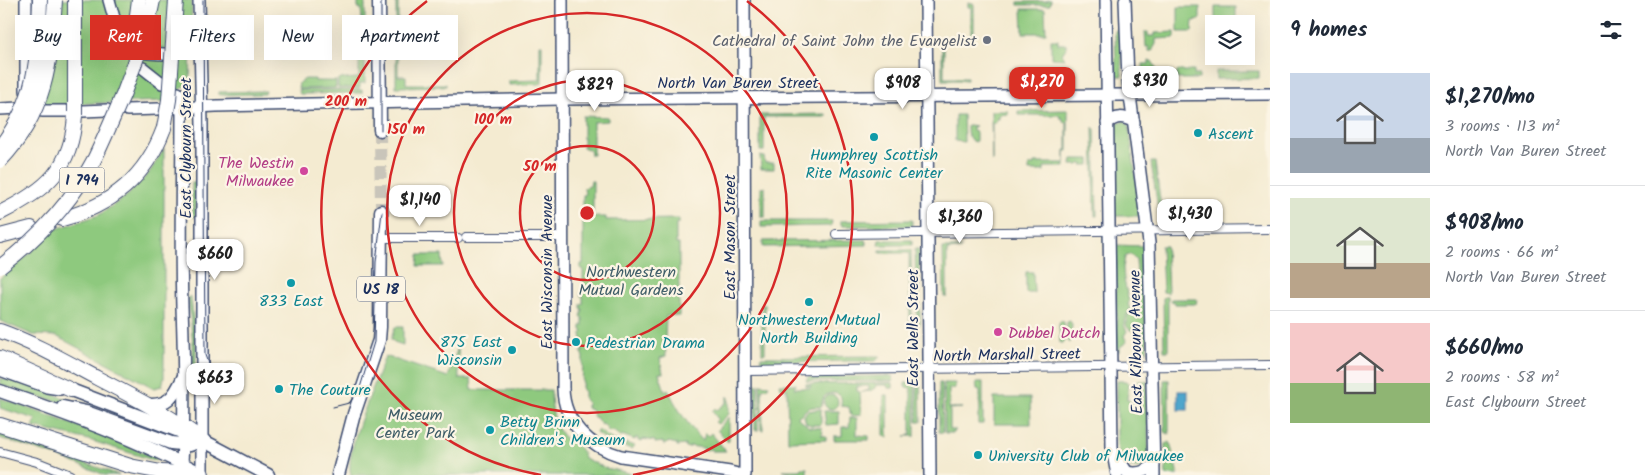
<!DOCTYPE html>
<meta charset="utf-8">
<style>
body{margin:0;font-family:Kalam,sans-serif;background:#f6f6f7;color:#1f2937;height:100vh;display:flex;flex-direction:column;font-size:19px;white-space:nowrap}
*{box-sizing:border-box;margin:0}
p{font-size:16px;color:#747a83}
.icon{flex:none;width:28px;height:28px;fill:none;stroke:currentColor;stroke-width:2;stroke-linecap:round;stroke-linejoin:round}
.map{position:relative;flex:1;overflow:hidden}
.panel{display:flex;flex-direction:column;background:#fff;width:375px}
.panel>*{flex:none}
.guide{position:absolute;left:15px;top:15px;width:475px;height:45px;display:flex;gap:10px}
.controls{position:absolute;left:1205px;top:15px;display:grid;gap:10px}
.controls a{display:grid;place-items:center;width:50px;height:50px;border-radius:0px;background:#fff;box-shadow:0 5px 20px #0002;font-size:25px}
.price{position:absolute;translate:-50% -42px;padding:0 11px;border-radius:10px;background:#fff;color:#222;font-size:16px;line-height:32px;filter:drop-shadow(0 1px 2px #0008)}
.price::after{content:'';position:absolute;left:50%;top:30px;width:15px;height:11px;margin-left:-8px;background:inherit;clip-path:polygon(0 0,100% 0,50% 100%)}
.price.current{background:#d93025;color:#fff}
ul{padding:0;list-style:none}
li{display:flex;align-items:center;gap:15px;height:125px;padding:0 20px}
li+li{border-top:1px solid #e0e1e3}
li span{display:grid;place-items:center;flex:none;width:140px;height:100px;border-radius:0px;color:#555}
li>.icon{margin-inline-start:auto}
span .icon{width:60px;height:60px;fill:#fffc;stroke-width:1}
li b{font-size:21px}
h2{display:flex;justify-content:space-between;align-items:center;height:60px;padding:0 20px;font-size:21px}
.pill{padding:0 18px;border-radius:0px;background:#fff;box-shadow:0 5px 20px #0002;font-size:18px;line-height:45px}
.pill.current{background:#d93025;color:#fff}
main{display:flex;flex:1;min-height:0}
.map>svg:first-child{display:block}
</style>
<main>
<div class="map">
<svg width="1270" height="475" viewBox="0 0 1270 475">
<rect width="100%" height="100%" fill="#fcf5e5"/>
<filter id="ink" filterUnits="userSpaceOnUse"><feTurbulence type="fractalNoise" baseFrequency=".02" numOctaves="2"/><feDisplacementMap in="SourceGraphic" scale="10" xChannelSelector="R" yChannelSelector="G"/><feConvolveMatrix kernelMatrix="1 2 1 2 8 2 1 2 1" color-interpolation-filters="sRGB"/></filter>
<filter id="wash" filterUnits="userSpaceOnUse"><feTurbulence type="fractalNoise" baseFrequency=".0096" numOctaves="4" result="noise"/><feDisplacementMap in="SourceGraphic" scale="20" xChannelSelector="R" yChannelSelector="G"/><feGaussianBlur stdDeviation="1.12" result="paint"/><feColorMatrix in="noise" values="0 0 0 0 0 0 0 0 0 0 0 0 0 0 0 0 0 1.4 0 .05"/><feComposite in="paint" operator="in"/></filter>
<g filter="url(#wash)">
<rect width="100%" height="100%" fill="#f4ebd1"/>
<g fill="#8ec97e" stroke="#547c6e">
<polygon points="41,0 192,0 190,83 164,101 41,105"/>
<polygon points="358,0 365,0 365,27 363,27 363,29 358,27 358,22 362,21 361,8 358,8"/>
<polygon points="396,0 398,0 398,76 406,76 406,84 446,84 446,86 396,87"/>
<polygon points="1048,0 1051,0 1050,5 1018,5 1018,2 1048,1"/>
<polygon points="968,3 973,3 974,5 974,36 971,36 971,7 968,7"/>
<polygon points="1178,7 1200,7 1200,20 1193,21 1192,32 1178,32"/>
<polygon points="1215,7 1236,7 1236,24 1222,24 1222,20 1215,20"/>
<polygon points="1022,9 1045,9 1046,33 1023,33"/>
<polygon points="1118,29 1121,31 1122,76 1116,76 1115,31"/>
<polygon points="1145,32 1148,32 1148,36 1155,36 1155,33 1175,32 1175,38 1156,39 1156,44 1152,51 1149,51 1149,47 1146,47"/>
<polygon points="1051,40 1058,40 1058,44 1066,44 1066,48 1062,54 1065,59 1051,58"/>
<polygon points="540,44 542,44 542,83 540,84 509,85 509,81 540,80"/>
<polygon points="942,48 944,48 944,78 967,78 967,80 942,80"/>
<polygon points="359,53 365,55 365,83 360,83 360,88 338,88 338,79 359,78"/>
<polygon points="1149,61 1152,61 1156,68 1157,73 1160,73 1160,80 1147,80 1144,78 1143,64 1149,64"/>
<polygon points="1177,71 1194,71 1194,75 1199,75 1199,79 1177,79"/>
<polygon points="1216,71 1259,71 1259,78 1216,79"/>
<polygon points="305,79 315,79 315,81 336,81 336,88 298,89 299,83"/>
<polygon points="298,90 362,90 362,93 300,94"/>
<polygon points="266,91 265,94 219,95 219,92"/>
<polygon points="1068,110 1068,151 1065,151 1065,167 1044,167 1044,171 1029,171 1029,165 1034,165 1034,163 1065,163 1065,150 1067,150 1067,122 1063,122 1063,118 1060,118 1059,115 1018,115 1018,111"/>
<polygon points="991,111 1008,111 1008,114 999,115 999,119 996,119 996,123 992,123 992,161"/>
<polygon points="826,114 826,117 764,117 764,151 760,151 760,115"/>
<polygon points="955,115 963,115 964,142 955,141"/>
<polygon points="583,116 608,117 608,121 593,122 593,155 591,155 590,150 583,147"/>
<polygon points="1125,121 1129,126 1141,216 1114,216 1113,125"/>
<path d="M969 125 976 126 973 127V131L976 132V142C967 140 967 134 967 126Z"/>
<polygon points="1093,127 1095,129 1097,216 1095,216"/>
<polygon points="164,149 164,378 162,386 154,388 56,336 33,335 0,321 0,278 29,254 53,230 99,215 128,195 149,173"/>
<polygon points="760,156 764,157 765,163 774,163 774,169 761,169"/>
<polygon points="1072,159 1090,159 1090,165 1082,165 1081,163 1079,165 1071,165"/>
<polygon points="1151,162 1155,162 1162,215 1159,215"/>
<path d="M591 181H593V217H606V220L679 219V223H676V244H679V316H675V315L666 316 665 339H667V344H665L666 356 660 358 663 373H659L665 391 668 389C677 409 688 425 703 441L705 433 708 436 711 433 726 451H712V449L704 450V448L690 446 689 448 685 447V445L677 446V444L668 442 667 444H663V442L655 443V441L643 439 642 441H638V438H635V440L622 435 621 437 612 430 610 432 607 430V428L603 424 601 425 596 417 595 418 592 414 593 413 590 409H588L586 405 588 404 584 399V391L582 390 583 357 581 352H583L581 344H583L581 334 583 331 581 330V326H583V318L581 317 583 309H581V304H583V296H581V292L583 291V269H581V264H583V195H585L584 188 590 186Z"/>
<polygon points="192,183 196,183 196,217 193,217 192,213"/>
<rect x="761" y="187" width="4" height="30"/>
<polygon points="912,220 912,226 842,226 840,221"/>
<polygon points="761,221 832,221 831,226 762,227 761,227"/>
<polygon points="866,240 867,245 763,247 763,241"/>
<polygon points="879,240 912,240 912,245 878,245"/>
<path d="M1115 245 1144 246 1147 351H1143L1142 345 1137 341 1138 336 1136 332C1134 331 1131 331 1129 329 1121 323 1131 310 1134 305L1133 302 1137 276 1136 259 1130 254 1125 257 1123 268 1124 280 1129 302 1128 305 1130 308C1127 317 1120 321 1127 331L1124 336 1127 342 1120 347V351H1117Z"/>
<polygon points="1161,246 1166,246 1168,293 1163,292"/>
<polygon points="943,248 961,248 961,249 947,250 947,297 944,297"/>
<polygon points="915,249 919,249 920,323 917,327"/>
<polygon points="880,250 911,250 912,327 910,327 909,253 880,253"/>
<polygon points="419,255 442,255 443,266 418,266"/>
<polygon points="1026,272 1033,272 1034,293 1026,293"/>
<polygon points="1168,296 1168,351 1164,351 1163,298"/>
<polygon points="188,297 191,297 196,345 196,371 193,371 193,342"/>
<polygon points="1171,299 1197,299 1196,304 1175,304 1175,302 1171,301"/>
<rect x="762" y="305" width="3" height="48"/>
<polygon points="1060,321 1064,322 1065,341 1062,343 1060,343 1059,325"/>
<polygon points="1070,321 1072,325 1070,343 1067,340 1067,322"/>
<polygon points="395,327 403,327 403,345 394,342 391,339"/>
<path d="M458 347 459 379H471L472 390H551C551 405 553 424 563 436 570 443 583 446 584 458L605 468 639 475H351C343 453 377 381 385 356L448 377Z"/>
<polygon points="880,356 876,361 761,362 761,357"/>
<polygon points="892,376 894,381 806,381 808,377"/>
<polygon points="0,378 29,385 153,431 75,405 30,395 0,384"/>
<polygon points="1164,380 1169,380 1169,434 1165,432"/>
<polygon points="1117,381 1126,381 1129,383 1127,399 1132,403 1135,402 1137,399 1136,383 1138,381 1147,381 1149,462 1147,467 1142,469 1129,467 1119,453 1117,446"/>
<polygon points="917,382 920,383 921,422 917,422"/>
<polygon points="976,382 983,382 983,424 978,424 978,415 980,411 979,399 980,399 980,390 977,389"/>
<path d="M893 383V388H888L887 385H876L875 388 870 391 862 392 869 390V386H857V391L860 392 861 415 851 416 849 407 841 406C841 403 842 400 841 397 838 391 825 392 823 399 822 402 822 405 821 407 813 407 806 406 802 415H799L798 418 809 427 821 428 823 433 821 435 826 436V440L788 441 787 389 781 388 779 384H796L794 388H810L811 386H806V384Z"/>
<polygon points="905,383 915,383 915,436 905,436 911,435 911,388 905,387"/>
<polygon points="939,383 942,383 943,433 939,432"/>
<polygon points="944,383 955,383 955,388 949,389 949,408 962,408 950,409 950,430 956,430 953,433 945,433"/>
<polygon points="760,384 769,385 767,388 762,389 763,430 761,430"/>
<rect x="755" y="385" width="3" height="45"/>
<circle cx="831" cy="402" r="7"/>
<polygon points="884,395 888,395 888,438 884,435"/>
<polygon points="727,397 729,397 729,414 718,424 715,422 718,419 712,411 715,408 717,410 727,402"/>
<polygon points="0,398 94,432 156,458 156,461 89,440 33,427 36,420 35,419 0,408"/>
<polygon points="994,398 1030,398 1031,424 994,424"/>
<polygon points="821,409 821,425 811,425 806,423 804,416 807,411"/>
<polygon points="824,411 839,411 839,424 826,425"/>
<polygon points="729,417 729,441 728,442 717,430"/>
<polygon points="850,418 857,418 857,435 869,436 869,440 834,440 834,436 842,436 842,427 849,427"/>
<polygon points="598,430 611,439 635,446 632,449 610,442 596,433"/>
<polygon points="0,434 119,475 105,475 60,457 0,438"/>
<polygon points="1170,442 1178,475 1166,475 1165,444"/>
<polygon points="801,468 807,468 807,475 800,475 783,470 801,470"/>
</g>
<rect fill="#50a6cc" stroke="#366a95" x="1178" y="391" width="10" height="19"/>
</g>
<g filter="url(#ink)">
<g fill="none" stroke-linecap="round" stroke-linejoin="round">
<polyline stroke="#c9c5ba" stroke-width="12" stroke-dasharray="12 6" stroke-linecap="butt" points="380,130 381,211"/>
<defs>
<g id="street">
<polyline points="836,234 1270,229"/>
<polyline points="466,237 562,237"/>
<polyline points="381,238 458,238"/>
<polyline points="745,371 1270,365"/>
<polyline points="0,452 37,462 70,475"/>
</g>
<g id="secondary">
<polyline points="109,0 118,32 126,50"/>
<polyline points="199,0 202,125 202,474"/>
<path d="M562 0 563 389C564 423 590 447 621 456L730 472 742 475"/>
<polyline points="744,0 745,475"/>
<polyline points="926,0 930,475"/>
<polyline points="1106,0 1112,448 1117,475"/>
<polyline points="1125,0 1128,80 1149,243 1154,475"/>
<polyline points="182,47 187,42 200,25"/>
<polyline points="148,53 164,54"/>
<polyline points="143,68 162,83"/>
<polyline points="26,91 26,0"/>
<path d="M178 93 182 108C182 174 180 240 182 307 184 359 185 411 182 463"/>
<polyline points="177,108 216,106 561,99 1270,94"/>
<polyline points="0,109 19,108"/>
<polyline points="127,110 158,109"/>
<polyline points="42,111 66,111"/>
<polyline points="83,111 107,110"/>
<path d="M1107 123C1117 116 1123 116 1134 122"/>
<polyline points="0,370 47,387 60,389"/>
<path d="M145 404C168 407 174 396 183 377"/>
<polyline points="1115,454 1129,475"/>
<path d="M1127 472C1138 475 1146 472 1154 465"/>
</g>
<g id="primary">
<polyline points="379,0 380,130"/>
<polyline points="71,390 202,440 268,475"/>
<path d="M0 391C69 415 138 439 202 474"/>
<polyline points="63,407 86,412 171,443 190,445 202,440"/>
<polyline points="338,475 354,414 379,340 380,327 381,211"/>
</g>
<g id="highway">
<polyline points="75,0 75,91"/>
<path d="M0 213C46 190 72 169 75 115"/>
<path d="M62 219C112 205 146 177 164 128"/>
<polyline points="0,236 31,228"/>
<path d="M0 331C34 343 65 361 97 378 133 397 170 415 202 440"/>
<polyline points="0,358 71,390"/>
<polyline points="0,425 130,466 161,472 202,474"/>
</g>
</defs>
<use href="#street" stroke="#3c4b6f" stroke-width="10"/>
<use href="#secondary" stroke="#3c4b6f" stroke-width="14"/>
<use href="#primary" stroke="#3c4b6f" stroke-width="15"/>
<use href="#highway" stroke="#3c4b6f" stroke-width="16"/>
<use href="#street" stroke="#fff" stroke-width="8"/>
<use href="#secondary" stroke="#fff" stroke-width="11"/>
<use href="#primary" stroke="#fff" stroke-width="12"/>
<use href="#highway" stroke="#fff" stroke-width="14"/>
<g stroke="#1b2f5e" stroke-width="1">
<polyline points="203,0 205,355 210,369 217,376"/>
<polyline points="381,0 381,130"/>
<polyline points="333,407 349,403 359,391 374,342 376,262 382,212"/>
</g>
<defs>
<g id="highway-bridge">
<polyline points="132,51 139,0"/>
<polyline points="75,115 75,91"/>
<polyline points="164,128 169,100 176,0"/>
<path d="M0 147C37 100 38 57 40 0"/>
<path d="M0 161C46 113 51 63 55 0"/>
<path d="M0 267C38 238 73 200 95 158 105 137 114 116 123 95 135 63 147 33 153 0"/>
</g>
</defs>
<use href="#highway-bridge" stroke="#3c4b6f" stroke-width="16" stroke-linecap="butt"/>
<use href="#highway-bridge" stroke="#fff" stroke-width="14"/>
</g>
</g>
<g fill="none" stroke="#d62828" stroke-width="2.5">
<circle cx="587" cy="213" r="67"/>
<circle cx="587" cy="213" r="133"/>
<circle cx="587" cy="213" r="200"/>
<path d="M541 475A266 266 0 0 1 427 1M747 1A266 266 0 0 1 633 475"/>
</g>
<circle fill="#6b7280" stroke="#fcf5e5" stroke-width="2" cx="987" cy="40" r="5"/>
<g fill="#0f9aa8" stroke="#fcf5e5" stroke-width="2">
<circle cx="1198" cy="133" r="5"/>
<circle cx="874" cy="137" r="5"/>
<circle cx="291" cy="283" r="5"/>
<circle cx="809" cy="302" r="5"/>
<circle cx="576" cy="342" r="5"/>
<circle cx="512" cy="350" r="5"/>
<circle cx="279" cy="389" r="5"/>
<circle cx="490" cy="430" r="5"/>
<circle cx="978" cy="455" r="5"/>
</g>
<g fill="#d1479c" stroke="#fcf5e5" stroke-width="2">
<circle cx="304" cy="171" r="5"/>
<circle cx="998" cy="332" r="5"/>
</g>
<g text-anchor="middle" stroke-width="4.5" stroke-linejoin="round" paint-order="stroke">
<g fill="#fcf5e5" stroke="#5e6a86" stroke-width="1">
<rect x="59.5" y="167.5" width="45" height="25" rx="4"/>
<rect x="357" y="276.5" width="48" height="25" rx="4"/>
</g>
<g font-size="15" font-weight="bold" fill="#1b2f5e">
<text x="82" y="185">I 794</text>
<text x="381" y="294">US 18</text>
</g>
<g font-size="16" fill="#5b616d" stroke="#fcf5e5" text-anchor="end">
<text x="977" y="46">Cathedral of Saint John the Evangelist</text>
</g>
<g font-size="16" fill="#1b2f5e" stroke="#fcf5e5">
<text x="738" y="88">North Van Buren Street</text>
<text transform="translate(185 148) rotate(-90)" y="6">East Clybourn Street</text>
<text transform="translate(729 237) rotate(-90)" y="6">East Mason Street</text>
<text transform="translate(546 272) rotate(-90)" y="6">East Wisconsin Avenue</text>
<text transform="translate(912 328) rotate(-90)" y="6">East Wells Street</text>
<text transform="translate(1135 342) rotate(-91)" y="6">East Kilbourn Avenue</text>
<text transform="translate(1007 354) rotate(-1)" y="6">North Marshall Street</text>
</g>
<g font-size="16" fill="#0d838f" stroke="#fcf5e5" text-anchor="start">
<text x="1208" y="139">Ascent</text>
<text x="874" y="160" text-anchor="middle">Humphrey Scottish<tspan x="874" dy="18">Rite Masonic Center</tspan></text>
<text x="291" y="306" text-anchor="middle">833 East</text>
<text x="809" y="325" text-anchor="middle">Northwestern Mutual<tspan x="809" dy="18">North Building</tspan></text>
<text x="502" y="347" text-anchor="end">875 East<tspan x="502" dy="18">Wisconsin</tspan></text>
<text x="586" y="348">Pedestrian Drama</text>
<text x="289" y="395">The Couture</text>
<text x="500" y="427">Betty Brinn<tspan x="500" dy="18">Children's Museum</tspan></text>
<text x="988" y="461">University Club of Milwaukee</text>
</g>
<g font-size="16" fill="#b23c85" stroke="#fcf5e5" text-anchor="end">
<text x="294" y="168">The Westin<tspan x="294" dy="18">Milwaukee</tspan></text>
<text x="1008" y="338" text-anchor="start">Dubbel Dutch</text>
</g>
<g font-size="16" fill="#3e5d68" stroke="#fcf5e5">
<text x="631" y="277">Northwestern<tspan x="631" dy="18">Mutual Gardens</tspan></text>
<text x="415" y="420">Museum<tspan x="415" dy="18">Center Park</tspan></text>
</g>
</g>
<circle cx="587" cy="213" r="8" fill="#d62828" stroke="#fcf5e5" stroke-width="2.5"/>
<g font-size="15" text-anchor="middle" font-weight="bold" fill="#d62828" stroke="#fcf5e5" stroke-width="4.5" stroke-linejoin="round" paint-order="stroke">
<text x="346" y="106">200 m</text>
<text x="493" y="124">100 m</text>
<text x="406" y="134">150 m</text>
<text x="540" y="171">50 m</text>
</g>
</svg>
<div class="controls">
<a><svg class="icon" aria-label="layers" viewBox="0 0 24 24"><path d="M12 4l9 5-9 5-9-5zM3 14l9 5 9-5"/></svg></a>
</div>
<b class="price" style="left:1150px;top:108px">$930</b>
<b class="price current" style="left:1042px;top:109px">$1,270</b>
<b class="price" style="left:903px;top:110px">$908</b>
<b class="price" style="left:595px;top:112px">$829</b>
<b class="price" style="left:420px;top:227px">$1,140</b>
<b class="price" style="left:1190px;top:241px">$1,430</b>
<b class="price" style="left:960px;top:244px">$1,360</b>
<b class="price" style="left:215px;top:281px">$660</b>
<b class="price" style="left:215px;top:405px">$663</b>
<div class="guide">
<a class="pill">Buy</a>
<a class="pill current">Rent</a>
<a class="pill">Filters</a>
<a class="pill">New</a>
<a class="pill">Apartment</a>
</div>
</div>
<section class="panel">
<h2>9 homes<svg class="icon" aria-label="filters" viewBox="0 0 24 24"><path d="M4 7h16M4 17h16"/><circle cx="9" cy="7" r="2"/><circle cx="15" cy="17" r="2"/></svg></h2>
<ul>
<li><span style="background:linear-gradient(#c9d6e8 65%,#9aa5b1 0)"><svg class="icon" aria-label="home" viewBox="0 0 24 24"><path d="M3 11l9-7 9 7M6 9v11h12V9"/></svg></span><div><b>$1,270/mo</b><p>3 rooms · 113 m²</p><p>North Van Buren Street</p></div></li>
<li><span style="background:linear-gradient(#dfe7d0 65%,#b9a48a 0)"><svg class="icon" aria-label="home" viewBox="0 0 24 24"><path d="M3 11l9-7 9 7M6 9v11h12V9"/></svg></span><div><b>$908/mo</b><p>2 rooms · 66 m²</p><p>North Van Buren Street</p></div></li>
<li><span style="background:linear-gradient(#f6c9c9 60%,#8fb573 0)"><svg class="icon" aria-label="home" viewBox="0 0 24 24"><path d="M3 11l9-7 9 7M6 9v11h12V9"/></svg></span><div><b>$660/mo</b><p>2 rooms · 58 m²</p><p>East Clybourn Street</p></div></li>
</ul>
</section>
</main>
